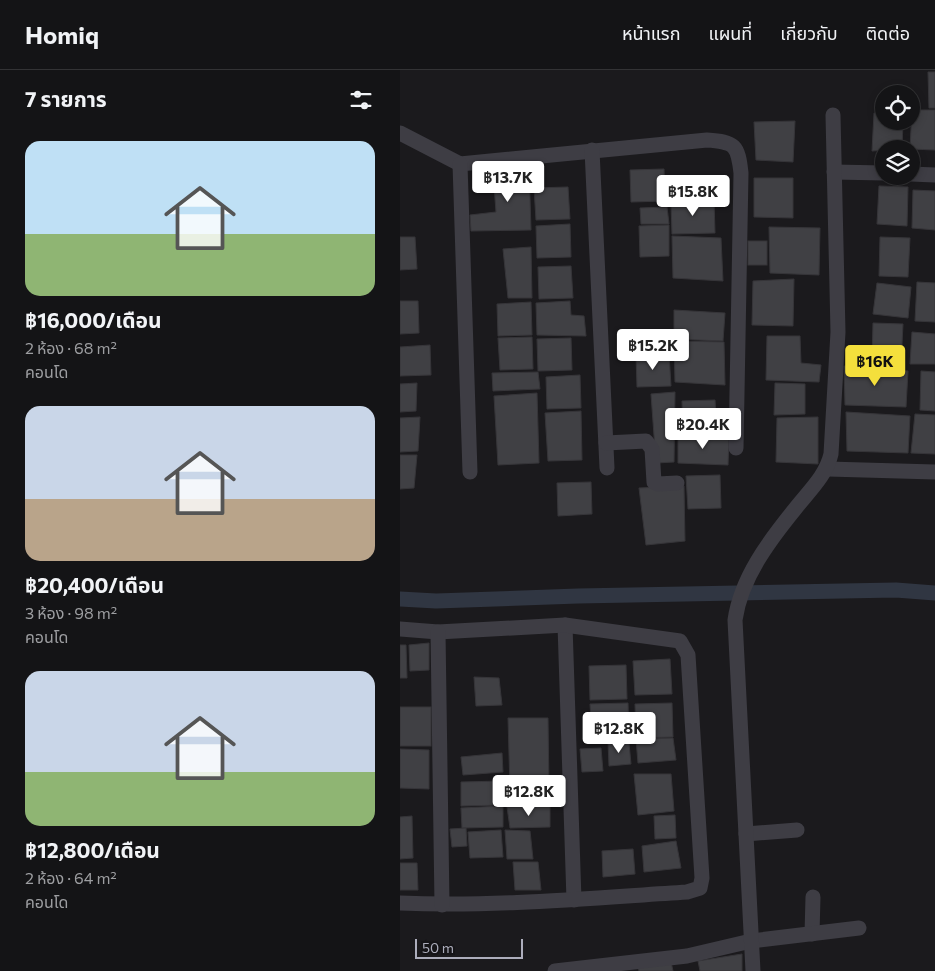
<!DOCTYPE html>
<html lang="th">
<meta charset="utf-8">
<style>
body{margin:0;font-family:Commissioner,"Noto Sans Thai",sans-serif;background:#1d1d1f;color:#f1f3f6;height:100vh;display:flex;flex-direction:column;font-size:19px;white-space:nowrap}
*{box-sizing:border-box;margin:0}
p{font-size:16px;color:#9d9ea1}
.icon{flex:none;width:28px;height:28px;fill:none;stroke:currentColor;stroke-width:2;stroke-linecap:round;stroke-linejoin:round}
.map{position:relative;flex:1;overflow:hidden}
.details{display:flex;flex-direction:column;background:#141416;width:400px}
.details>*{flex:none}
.controls{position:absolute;left:475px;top:15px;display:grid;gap:10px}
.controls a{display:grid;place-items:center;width:45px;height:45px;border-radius:50%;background:#141416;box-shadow:0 2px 8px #0003,0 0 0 1px #333335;font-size:25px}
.scale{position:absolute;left:15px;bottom:12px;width:108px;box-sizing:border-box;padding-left:5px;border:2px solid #adaebc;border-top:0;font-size:14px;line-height:18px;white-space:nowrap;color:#adaebc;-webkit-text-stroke:4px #161518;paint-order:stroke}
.price{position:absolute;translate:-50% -42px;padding:0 11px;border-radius:5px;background:#fff;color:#222;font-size:16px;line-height:32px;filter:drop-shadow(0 1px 2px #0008)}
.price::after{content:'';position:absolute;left:50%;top:30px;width:15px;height:11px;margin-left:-8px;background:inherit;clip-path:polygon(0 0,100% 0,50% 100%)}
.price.current{background:#f4df3c;color:#111}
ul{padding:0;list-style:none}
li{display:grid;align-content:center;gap:10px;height:265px;padding:0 25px}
li span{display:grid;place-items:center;height:155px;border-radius:15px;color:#555}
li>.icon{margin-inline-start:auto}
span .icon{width:90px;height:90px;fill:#fffc;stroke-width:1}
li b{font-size:21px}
h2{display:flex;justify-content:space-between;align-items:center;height:60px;padding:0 25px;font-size:21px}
header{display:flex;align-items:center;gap:30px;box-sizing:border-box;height:70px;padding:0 25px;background:#141416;border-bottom:1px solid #333335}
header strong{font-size:24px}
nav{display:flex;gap:28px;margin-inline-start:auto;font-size:18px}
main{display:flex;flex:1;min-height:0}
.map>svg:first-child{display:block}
</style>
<header>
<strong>Homiq</strong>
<nav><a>หน้าแรก</a><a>แผนที่</a><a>เกี่ยวกับ</a><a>ติดต่อ</a></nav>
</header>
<main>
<section class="details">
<h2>7 รายการ<svg class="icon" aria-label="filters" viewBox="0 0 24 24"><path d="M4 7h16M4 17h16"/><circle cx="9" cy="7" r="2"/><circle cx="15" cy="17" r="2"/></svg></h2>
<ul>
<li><span style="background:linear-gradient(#bfe0f5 60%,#8fb573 0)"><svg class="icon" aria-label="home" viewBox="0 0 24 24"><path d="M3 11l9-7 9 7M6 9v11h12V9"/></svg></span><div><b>฿16,000/เดือน</b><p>2 ห้อง · 68 m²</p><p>คอนโด</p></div></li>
<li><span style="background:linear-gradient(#c9d6e8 60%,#b9a48a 0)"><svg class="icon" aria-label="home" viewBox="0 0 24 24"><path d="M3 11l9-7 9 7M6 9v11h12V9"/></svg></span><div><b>฿20,400/เดือน</b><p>3 ห้อง · 98 m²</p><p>คอนโด</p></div></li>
<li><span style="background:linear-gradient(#c9d6e8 65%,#8fb573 0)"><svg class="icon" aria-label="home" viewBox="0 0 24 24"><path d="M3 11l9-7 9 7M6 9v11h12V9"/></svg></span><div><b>฿12,800/เดือน</b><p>2 ห้อง · 64 m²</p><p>คอนโด</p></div></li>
</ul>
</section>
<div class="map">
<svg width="535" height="901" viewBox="0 0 535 901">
<rect width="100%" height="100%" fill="#1b1a1d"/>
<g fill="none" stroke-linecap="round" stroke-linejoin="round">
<polyline stroke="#303642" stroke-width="15" points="0,529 36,531 178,526 496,520 535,523"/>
</g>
<g fill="#404044" stroke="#363539">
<polygon points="528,2 535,2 535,38 529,38"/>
<polygon points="512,40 535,40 535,80 510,79"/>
<polygon points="474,43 484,43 484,51 503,51 502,79 472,81"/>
<polygon points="395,51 393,92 356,90 354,52"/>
<polygon points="129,97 131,160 71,161 70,145 96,142 93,101"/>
<polygon points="264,99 265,131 231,132 230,100"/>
<polygon points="354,108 393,108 393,148 354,147"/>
<polygon points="310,110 311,125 276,126 276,111"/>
<polygon points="479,116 508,117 507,156 477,154"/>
<polygon points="168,117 170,149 136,150 134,118"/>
<polygon points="513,120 535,121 535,160 512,158"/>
<polygon points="314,130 315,163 272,164 271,133"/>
<polygon points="267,137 269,154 241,154 240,138"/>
<polygon points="170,154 171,187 137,188 136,156"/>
<polygon points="269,155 269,186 240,187 239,156"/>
<polygon points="369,157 420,158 419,205 370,203"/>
<polygon points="272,166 321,168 323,211 273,208"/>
<polygon points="0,167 15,167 17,199 0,200"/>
<polygon points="480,167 510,168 508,207 479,206"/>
<rect x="348" y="171" width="19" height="24"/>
<polygon points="131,177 132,228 108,228 103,179"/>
<polygon points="171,196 173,228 139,229 138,197"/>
<polygon points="394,209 393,256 352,255 353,211"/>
<polygon points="517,212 535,213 535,252 515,251"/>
<polygon points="477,213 511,217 508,248 473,244"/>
<polygon points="0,231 18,231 19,263 0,264"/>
<polygon points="170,231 171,245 184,246 186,266 137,265 136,233"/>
<polygon points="131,232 132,265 98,266 97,234"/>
<polygon points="274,240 325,243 323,271 274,269"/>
<polygon points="473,253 503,254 501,293 472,292"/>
<polygon points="512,262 535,264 535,294 510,294"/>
<polygon points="367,266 400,266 401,293 421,295 419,312 366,310"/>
<polygon points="132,267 133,299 100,300 98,268"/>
<polygon points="171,268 172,300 138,301 137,269"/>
<polygon points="274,271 324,272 325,315 275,312"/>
<polygon points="30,275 31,305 0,306 0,277"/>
<polygon points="269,284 271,316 237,317 236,285"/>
<polygon points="444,296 508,301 506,337 445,335"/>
<polygon points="521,301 535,302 535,341 520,340"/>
<polygon points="138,302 140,319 93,321 92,303"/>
<polygon points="180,305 181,338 147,339 146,307"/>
<polygon points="17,313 16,341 0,342 0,314"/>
<polygon points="375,313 405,314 405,344 374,345"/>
<polygon points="275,322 274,392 256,393 251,324"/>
<polygon points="137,323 139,393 98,395 94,326"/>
<polygon points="315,330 317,362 283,363 282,331"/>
<polygon points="181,341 182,390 148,391 145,343"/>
<polygon points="446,342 510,346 508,383 447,381"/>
<polygon points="515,344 535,345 535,384 511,383"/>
<polygon points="20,347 18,381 0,382 0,348"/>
<polygon points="418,347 418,394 376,392 377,348"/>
<polygon points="278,364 329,367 328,395 278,393"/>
<polygon points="0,385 17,385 14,418 0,419"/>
<polygon points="320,405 321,438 288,439 286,406"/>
<polygon points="191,412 192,444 158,446 157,413"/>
<polygon points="284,416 285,471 246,475 239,418"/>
<polygon points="29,573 29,600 10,601 9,575"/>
<polygon points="0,575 6,575 7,608 0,608"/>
<polygon points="270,589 272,624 235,625 233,591"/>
<polygon points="226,595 227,629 190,630 189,596"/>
<polygon points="74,607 99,608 102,635 76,636"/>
<polygon points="228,633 229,667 192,668 190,634"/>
<polygon points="272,633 273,667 236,668 235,634"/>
<rect x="0" y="637" width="31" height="39"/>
<polygon points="108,648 148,648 149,718 110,719"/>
<polygon points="273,668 276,690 238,693 236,669"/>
<polygon points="208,672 229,673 231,694 209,696"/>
<polygon points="201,678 203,701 182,702 180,679"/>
<polygon points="0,679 29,680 29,719 0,718"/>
<polygon points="102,683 103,702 63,705 61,687"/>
<polygon points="234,704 271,704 274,741 238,745"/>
<polygon points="102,711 102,735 61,736 61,712"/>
<polygon points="149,718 149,735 109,736 110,719"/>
<polygon points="103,736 103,757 62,758 61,738"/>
<polygon points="150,736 150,757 110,758 107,737"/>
<polygon points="275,745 276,768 255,769 254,746"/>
<polygon points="12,746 13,788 0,789 0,747"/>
<polygon points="66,758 67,776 52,777 50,759"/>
<polygon points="101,760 103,787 70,788 68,762"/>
<polygon points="105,760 130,761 133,789 107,789"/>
<polygon points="276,771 281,798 244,802 242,776"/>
<polygon points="233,779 235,804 203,807 202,781"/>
<polygon points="113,792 138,792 141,820 115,820"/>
<polygon points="0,793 17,793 18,820 0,820"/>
<polygon points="342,884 342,901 300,901 298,891"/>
<polygon points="271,892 273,901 239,901 238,897"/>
</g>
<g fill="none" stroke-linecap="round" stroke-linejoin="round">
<g stroke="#3e3d44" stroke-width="15">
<path d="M0 63 60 94 307 70C335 72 338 75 341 103L336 378"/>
<polyline points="192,80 207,398"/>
<polyline points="60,94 70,402"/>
<polyline points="434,102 484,103"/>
<polyline points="511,104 535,105"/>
<polyline points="206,373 246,371 252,379 254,412 258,414 277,413"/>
<polyline points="428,399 535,402"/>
<polyline points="165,555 174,830"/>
<path d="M0 559 38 562 165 555 280 571 288 585 302 808 300 818 287 822C192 828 95 837 0 833"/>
<polyline points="38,562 42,835"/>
<polyline points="346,764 397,760"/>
<polyline points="412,864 413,827"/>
<polyline points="155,901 287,886 351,871 459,858"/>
<path d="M353 901 335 550C341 508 369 471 395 439 409 421 426 406 431 384L438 262 433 45"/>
</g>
</g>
</svg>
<div class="controls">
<a><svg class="icon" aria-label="locate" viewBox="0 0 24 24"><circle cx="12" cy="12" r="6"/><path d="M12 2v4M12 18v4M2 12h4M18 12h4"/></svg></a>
<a><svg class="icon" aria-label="layers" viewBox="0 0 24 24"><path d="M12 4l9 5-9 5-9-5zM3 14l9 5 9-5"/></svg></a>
</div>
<div class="scale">50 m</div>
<b class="price" style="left:108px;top:133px">฿13.7K</b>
<b class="price" style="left:293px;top:147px">฿15.8K</b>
<b class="price" style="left:253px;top:301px">฿15.2K</b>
<b class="price current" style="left:475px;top:317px">฿16K</b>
<b class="price" style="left:303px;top:380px">฿20.4K</b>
<b class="price" style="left:219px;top:684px">฿12.8K</b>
<b class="price" style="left:129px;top:747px">฿12.8K</b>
</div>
</main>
